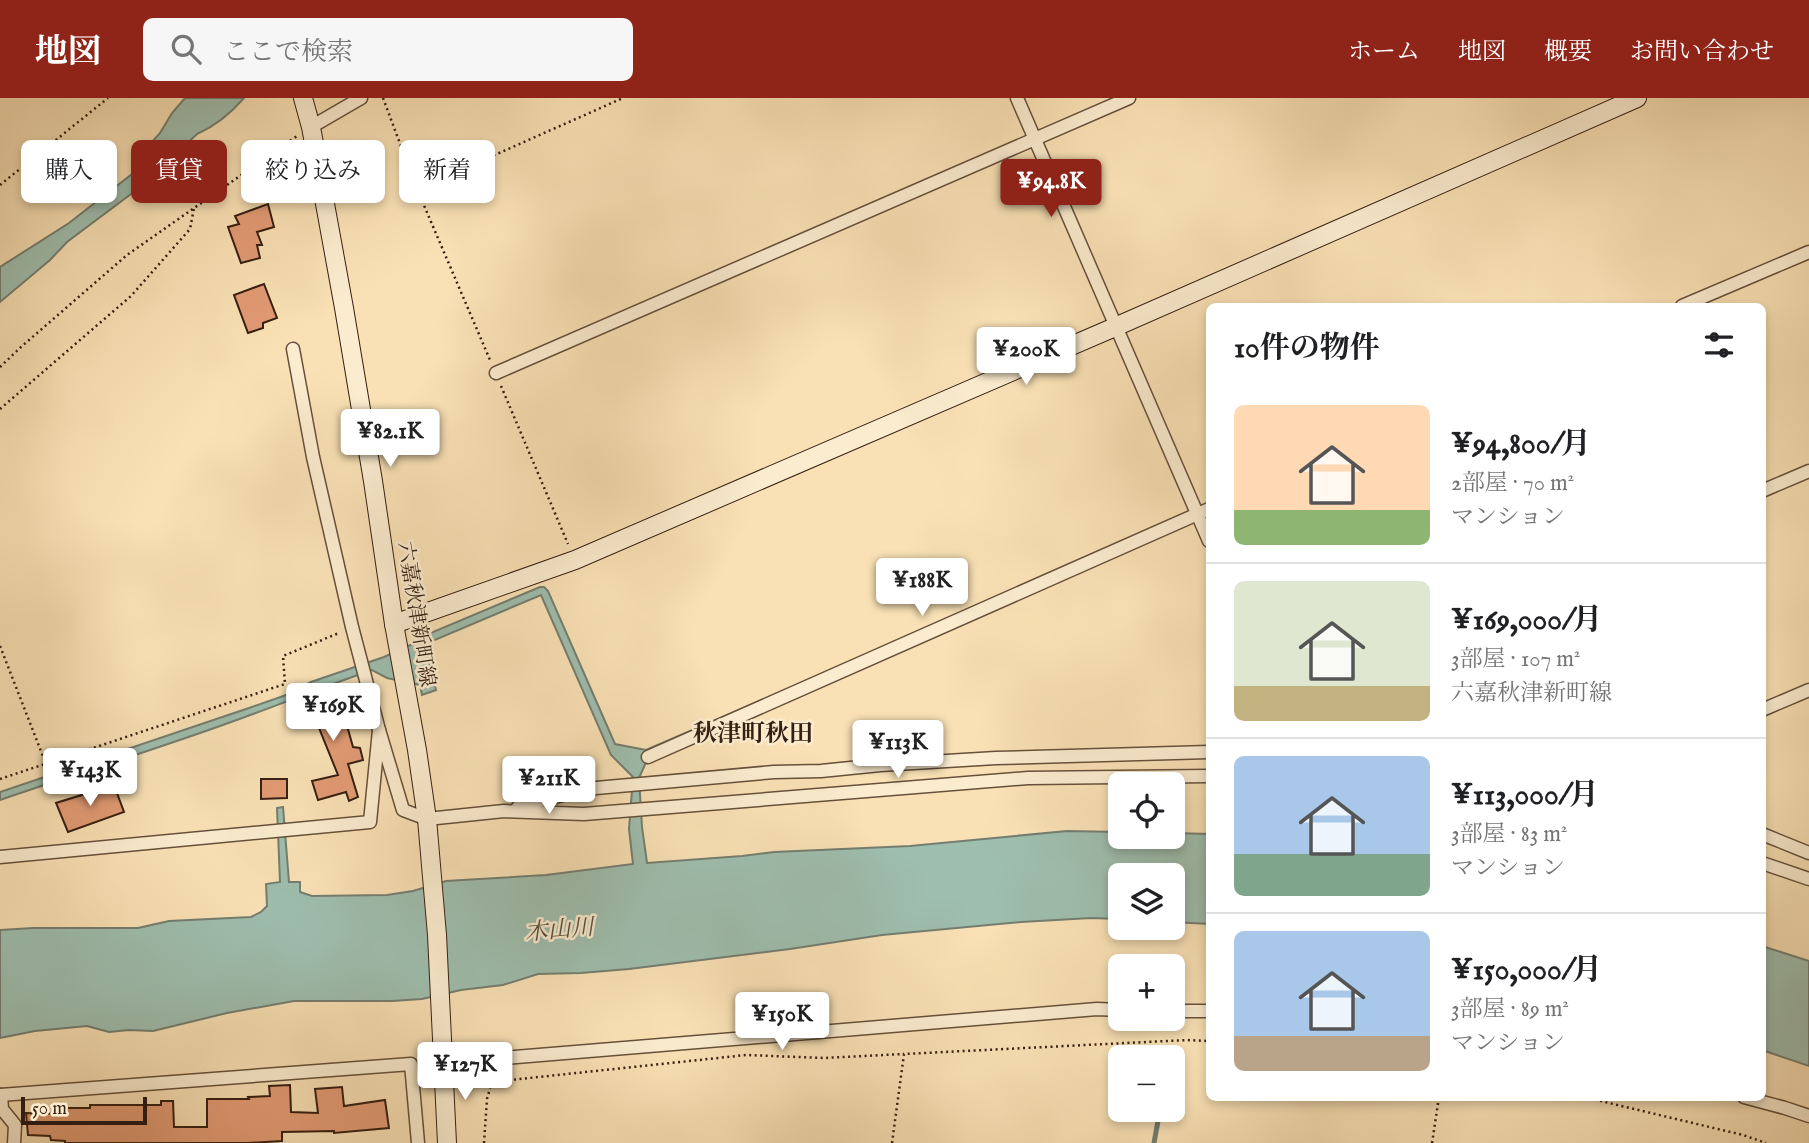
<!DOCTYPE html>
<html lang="ja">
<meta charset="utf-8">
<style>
body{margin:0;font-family:"IM FELL English","Noto Serif JP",serif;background:#f6f6f6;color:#202124;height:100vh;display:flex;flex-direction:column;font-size:26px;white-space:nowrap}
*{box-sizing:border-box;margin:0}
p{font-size:23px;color:#757577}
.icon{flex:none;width:38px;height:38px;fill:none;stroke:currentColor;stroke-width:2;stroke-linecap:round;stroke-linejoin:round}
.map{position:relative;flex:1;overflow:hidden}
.details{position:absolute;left:1206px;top:205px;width:560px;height:798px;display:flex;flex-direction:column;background:#fff;border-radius:10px;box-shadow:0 4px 10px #0003}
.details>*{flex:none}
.top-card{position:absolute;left:21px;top:42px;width:665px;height:63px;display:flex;gap:14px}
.tools{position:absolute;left:1108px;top:674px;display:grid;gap:14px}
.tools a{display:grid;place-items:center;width:77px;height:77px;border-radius:10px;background:#fff;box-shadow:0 4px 10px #0003;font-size:35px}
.scale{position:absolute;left:21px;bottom:18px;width:126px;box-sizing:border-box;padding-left:7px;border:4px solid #351f12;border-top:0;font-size:19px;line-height:24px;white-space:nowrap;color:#351f12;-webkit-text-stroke:5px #fbeccf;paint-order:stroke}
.price{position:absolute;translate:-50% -60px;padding:0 16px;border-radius:7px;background:#fff;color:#222;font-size:23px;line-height:46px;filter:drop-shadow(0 2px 4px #0008)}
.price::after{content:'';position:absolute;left:50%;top:42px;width:21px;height:16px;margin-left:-10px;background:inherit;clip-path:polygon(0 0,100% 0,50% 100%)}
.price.on{background:#8f2418;color:#fff}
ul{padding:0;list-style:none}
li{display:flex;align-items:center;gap:21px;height:175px;padding:0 28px}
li+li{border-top:2px solid #e0e0e0}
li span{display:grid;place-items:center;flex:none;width:196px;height:140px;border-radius:10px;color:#555}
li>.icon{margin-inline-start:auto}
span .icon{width:84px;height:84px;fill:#fffc;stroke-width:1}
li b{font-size:30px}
h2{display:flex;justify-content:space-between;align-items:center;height:84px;padding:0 28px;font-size:30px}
.pill{padding:0 24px;border-radius:10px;background:#fff;box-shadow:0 4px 10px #0003;font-size:24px;line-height:63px}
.pill.on{background:#8f2418;color:#fff}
header{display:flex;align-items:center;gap:42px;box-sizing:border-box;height:98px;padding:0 35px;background:#8f2418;color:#fff}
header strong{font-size:33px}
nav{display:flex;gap:38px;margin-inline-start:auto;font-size:24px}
.search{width:490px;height:63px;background:#f6f6f6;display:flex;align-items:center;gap:18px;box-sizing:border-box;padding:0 24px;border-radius:10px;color:#757577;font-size:26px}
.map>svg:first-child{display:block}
</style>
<header>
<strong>地図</strong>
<div class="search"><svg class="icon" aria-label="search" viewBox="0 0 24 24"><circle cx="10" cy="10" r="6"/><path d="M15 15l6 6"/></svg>ここで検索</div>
<nav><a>ホーム</a><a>地図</a><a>概要</a><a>お問い合わせ</a></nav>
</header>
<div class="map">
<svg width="1809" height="1045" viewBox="0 0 1809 1045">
<rect width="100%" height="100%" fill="#f9e1b5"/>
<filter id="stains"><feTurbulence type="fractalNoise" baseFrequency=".00286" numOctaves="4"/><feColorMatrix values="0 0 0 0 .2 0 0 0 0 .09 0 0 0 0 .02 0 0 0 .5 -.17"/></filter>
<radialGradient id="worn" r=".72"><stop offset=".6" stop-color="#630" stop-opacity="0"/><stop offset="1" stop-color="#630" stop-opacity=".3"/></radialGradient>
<g fill="#9ebeae" stroke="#747e70" stroke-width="2">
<path d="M185 0H244C231 15 215 28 197 36L139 90 67 144 50 162 0 204V169L69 125 132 76 151 45 160 35 172 15Z"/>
<path d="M540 489H544L548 493 615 646 646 652 771 598 648 660 639 680 642 729 647 765 742 758 774 754 910 748 1067 733 1120 734V738H1172L1173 735 1209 736V826L1173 824 1172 777H1120V821L1091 820 1021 824 882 837 790 851 629 871 581 875 538 876 503 887 461 892 422 901 392 903H294L227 915 153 933 129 932 109 934 87 928 35 933 0 940V832L33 830H138L169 823 251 819 261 814 267 808 266 786 280 784 277 710 283 709 289 784H300V794L312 798 387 797 413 793 446 783 546 777 633 766 629 731 633 679 611 657 541 497 425 546 436 592 422 597 420 587 387 580 372 572C320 590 271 610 220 628 147 654 73 677 0 702V694L249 610 289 596 311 584 384 559 415 545 421 539Z"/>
<polygon points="1762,848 1809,863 1809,968 1762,952"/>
</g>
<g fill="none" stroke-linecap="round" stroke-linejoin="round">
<polyline stroke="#747e70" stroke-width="5" points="1154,1045 1160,1012"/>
</g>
<g fill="#e29b74" stroke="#351f12" stroke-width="2">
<polygon points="268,106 274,129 257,134 262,147 257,147 260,160 241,165 228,129 239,126 235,118"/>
<polygon points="264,186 277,220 263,225 263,230 248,235 234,197"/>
<polygon points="347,597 352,616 349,617 350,623 346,624 353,649 360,650 363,662 348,666 358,699 349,703 346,694 318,702 312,683 338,677 317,625 298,628 293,609"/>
<polygon points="261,681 287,681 287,700 261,701"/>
<polygon points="114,687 124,714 68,734 56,705"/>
<polygon points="290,987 291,1014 318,1015 315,991 342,989 344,1008 385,1002 389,1030 334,1035 334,1033 282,1034 282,1043 248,1045 65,1045 65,1043 51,1042 50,1038 28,1037 26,1015 67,1016 67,1010 90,1010 90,1007 161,1007 161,1003 173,1003 174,1029 207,1029 207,1001 249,1001 248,999 270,998 269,988"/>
</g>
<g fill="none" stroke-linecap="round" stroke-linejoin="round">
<defs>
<g id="street">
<polyline points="1017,0 1209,443"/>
<polyline points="311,29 361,0"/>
<polyline points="1682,208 1809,154"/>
<polyline points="496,275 1129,0"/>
<polyline points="1762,393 1809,373"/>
<polyline points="1762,612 1809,592"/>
<polyline points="379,632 403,712 427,721 504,713 584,716 1028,680 1209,678"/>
<polyline points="648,659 1209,411"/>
<polyline points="518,709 585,691 774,674 821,673 880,667 996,660 1209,654"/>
<polyline points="1762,736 1809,755"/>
<polyline points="0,759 370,724 379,632 352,529 313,359 293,251"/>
<polyline points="1762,765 1809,781"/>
<polyline points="1172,913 1209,913"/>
<polyline points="443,965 1097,911 1120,912"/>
<polyline points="0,997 411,966 418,1045"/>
<polyline points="1,997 2,1011 15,1027 14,1045"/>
<polyline points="1744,999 1785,1010 1809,1018"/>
</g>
<g id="secondary">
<polyline points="303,0 311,29 344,210 373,383 394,526 417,652 427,721 437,837 447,1045"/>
<polyline points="394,526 575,462 1115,229 1637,0"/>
</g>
</defs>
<use href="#street" stroke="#66503b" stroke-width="15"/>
<use href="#secondary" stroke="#351f12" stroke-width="20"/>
<g stroke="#351f12" stroke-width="2.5" stroke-dasharray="2 3.5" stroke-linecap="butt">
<polyline points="383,0 417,91 490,262"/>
<polyline points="0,87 108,0"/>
<polyline points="418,91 623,0"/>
<polyline points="0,269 21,249 127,157 297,38"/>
<polyline points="501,288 568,446"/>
<polyline points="0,311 131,198 190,131 194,110"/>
<polyline points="0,548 46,666"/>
<polyline points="0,681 285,586 283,558 339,535"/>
<polyline points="1584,999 1743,1037 1766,1045"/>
<polyline points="484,1045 487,1001 491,987 501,983 746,957 824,960 904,956"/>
<polyline points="892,1045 904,956 1187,942 1209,943"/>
<polyline points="1432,1045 1439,999"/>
</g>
<use href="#street" stroke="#fbeccf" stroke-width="12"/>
<use href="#secondary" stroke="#fbeccf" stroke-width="18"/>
</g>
<g text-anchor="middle" stroke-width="5" stroke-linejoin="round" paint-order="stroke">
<g font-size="21" fill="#351f12" stroke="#fbeccf">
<text transform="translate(417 516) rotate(81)" y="7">六嘉秋津新町線</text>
</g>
<g font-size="23" font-style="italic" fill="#544f41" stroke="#fbeccf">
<text transform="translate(559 831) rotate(-5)" y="8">木山川</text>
</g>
<g font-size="24" font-weight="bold" fill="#351f12" stroke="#fbeccf">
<text x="753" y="643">秋津町秋田</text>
</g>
</g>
<rect width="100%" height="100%" filter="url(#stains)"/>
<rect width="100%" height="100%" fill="url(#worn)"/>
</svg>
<div class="tools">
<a><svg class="icon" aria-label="locate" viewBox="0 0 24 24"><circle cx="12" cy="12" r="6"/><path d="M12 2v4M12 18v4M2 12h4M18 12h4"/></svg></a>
<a><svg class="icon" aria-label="layers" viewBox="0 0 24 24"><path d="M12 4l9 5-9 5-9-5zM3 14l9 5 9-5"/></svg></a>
<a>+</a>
<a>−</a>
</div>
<div class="scale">50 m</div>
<b class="price on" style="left:1051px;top:121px">¥94.8K</b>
<b class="price" style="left:1026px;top:289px">¥200K</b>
<b class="price" style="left:390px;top:371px">¥82.1K</b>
<b class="price" style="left:922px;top:520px">¥188K</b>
<b class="price" style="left:333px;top:645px">¥169K</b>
<b class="price" style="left:898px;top:682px">¥113K</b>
<b class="price" style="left:90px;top:710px">¥143K</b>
<b class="price" style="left:549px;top:718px">¥211K</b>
<b class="price" style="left:782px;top:954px">¥150K</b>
<b class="price" style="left:465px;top:1004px">¥127K</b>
<div class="top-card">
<a class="pill">購入</a>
<a class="pill on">賃貸</a>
<a class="pill">絞り込み</a>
<a class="pill">新着</a>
</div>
<section class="details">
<h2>10件の物件<svg class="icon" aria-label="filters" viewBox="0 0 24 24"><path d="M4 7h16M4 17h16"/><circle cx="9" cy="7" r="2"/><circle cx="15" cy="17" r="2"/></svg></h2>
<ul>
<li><span style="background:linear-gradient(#ffd9b3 75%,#8fb573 0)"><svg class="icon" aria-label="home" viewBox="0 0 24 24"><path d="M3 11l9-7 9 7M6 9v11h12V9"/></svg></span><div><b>¥94,800/月</b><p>2部屋 · 70 m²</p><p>マンション</p></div></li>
<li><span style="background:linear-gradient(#dfe7d0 75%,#c2b280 0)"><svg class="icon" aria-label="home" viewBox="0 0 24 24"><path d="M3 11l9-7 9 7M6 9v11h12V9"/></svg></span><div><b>¥169,000/月</b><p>3部屋 · 107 m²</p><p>六嘉秋津新町線</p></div></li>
<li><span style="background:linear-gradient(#a9c7e8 70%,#7fa58c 0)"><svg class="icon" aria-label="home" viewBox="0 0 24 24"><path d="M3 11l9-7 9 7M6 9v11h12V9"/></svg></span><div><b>¥113,000/月</b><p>3部屋 · 83 m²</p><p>マンション</p></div></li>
<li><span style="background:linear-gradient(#a9c7e8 75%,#b9a48a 0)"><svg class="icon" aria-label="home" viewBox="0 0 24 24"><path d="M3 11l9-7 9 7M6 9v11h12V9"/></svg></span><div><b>¥150,000/月</b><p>3部屋 · 89 m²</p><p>マンション</p></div></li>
</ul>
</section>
</div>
